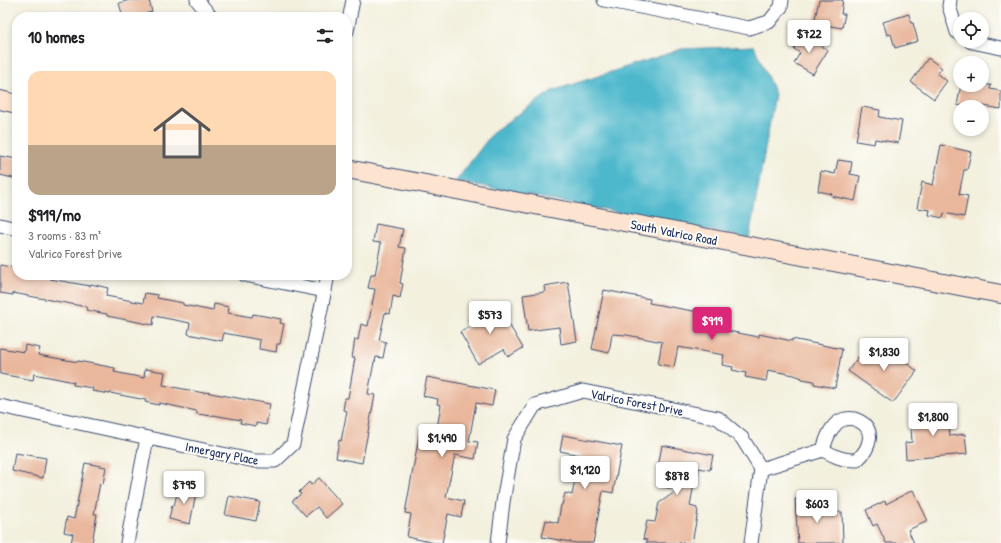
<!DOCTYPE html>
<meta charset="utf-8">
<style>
body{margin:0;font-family:"Patrick Hand",sans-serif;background:#f2f2f2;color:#202124;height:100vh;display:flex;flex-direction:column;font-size:15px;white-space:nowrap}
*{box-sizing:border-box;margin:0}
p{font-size:13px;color:#757577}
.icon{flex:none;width:22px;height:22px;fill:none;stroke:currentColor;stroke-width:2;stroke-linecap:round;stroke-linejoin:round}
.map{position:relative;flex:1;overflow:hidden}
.drawer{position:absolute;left:12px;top:12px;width:340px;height:268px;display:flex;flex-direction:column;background:#fff;border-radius:16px;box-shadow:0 2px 6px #0003}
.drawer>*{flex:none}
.tools{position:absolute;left:953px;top:12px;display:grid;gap:8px}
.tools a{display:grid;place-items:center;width:36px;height:36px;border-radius:50%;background:#fff;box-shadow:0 2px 6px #0003;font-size:20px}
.price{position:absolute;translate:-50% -34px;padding:0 9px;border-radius:4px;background:#fff;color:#222;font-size:13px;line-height:26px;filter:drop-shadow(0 1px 2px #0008)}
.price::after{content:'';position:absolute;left:50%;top:24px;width:12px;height:9px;margin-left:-6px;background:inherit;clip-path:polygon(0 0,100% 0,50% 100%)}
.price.on{background:#db2777;color:#fff}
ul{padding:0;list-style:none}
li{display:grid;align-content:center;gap:8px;height:212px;padding:0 16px}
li+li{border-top:1px solid #e0e0e0}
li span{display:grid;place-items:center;height:124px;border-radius:12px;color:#555}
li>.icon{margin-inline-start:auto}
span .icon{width:72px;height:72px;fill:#fffc;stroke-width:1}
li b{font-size:17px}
h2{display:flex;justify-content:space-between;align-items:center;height:48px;padding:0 16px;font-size:17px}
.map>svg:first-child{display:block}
</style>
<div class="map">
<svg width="1001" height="543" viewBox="0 0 1001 543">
<rect width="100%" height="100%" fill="#fdfcf7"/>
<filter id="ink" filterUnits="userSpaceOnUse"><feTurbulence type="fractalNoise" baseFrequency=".025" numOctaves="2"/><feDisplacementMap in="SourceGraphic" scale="8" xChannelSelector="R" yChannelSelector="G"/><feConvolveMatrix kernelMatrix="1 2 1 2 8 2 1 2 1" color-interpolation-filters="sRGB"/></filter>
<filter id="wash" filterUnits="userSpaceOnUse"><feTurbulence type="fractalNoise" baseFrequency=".012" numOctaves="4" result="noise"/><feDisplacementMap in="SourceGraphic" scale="16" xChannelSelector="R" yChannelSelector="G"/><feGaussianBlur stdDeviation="0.9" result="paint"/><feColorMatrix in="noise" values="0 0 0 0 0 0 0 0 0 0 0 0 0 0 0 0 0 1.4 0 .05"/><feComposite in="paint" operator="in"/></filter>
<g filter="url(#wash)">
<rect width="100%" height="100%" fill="#f3f0de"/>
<polygon fill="#4eb8cc" stroke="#347495" points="754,46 775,94 749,238 456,181 494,131 552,91 682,49"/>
<g id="blocks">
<g fill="#e9b79c">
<polygon points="130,0 149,0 152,12 145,14 145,17 123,17 119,3"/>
<polygon points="819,0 843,0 841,14 845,14 842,28 814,23"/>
<polygon points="909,14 911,23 913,23 918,41 895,48 891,34 887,35 883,22"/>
<polygon points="803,34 828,50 813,74 794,63 800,53 794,49"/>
<polygon points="928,58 942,68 937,74 947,81 934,99 911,82"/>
<polygon points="961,85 991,85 990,89 1001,91 1001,109 972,104 972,107 957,105"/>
<polygon points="862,107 880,110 879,117 902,121 898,143 875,139 874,144 856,141"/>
<polygon points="941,145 971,152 967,170 964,170 959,194 968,196 964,217 944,213 943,218 929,215 930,210 917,208 922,182 933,185"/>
<polygon points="0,156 17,159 17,179 0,175"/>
<polygon points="838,160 852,162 850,174 860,176 855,201 831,196 832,194 818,191 821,171 835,174"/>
<polygon points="376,224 403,229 399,247 406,248 400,283 403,284 400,298 393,296 390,314 385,313 379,340 386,342 383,358 376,357 375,362 374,362 368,394 375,395 362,463 336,458 339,440 341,441 347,411 343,410 345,398 348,398 355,358 352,358 355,339 358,340 361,324 368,326 375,289 368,288 371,275 375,275 381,243 373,242"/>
<polygon points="0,265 17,268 17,275 50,275 50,279 90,286 91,284 108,288 106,296 143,303 145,293 158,295 157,298 183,303 183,305 213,311 214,304 229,307 228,313 252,317 253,314 281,319 280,323 284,324 280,344 277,344 276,352 259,349 260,340 224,333 222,341 188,334 190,323 154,316 153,325 107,316 107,314 86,310 87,307 13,293 13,295 0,293"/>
<polygon points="568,282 577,341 561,344 559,327 528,331 523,295 545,292 544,286"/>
<polygon points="604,290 650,299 649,303 715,315 712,328 759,337 759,334 792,341 792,339 842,349 835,388 814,384 814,381 802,379 802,378 794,375 768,370 766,381 745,377 746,373 732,370 733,367 722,365 724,355 678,347 674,367 658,364 662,342 627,335 612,334 609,353 592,349"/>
<polygon points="497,304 523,348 508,357 504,349 478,364 460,332 472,326 468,319"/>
<polygon points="880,342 917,371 893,403 848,371 858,357 865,362"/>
<polygon points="25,345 40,348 38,355 78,362 78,361 115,368 114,372 144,378 145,369 165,372 163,385 204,393 205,392 270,404 266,425 256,423 256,426 240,423 241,420 213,415 212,416 197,414 197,411 159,403 159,405 145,402 146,400 110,393 110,394 92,391 93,388 73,385 74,382 34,374 33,380 0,374 0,348 24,352"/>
<polygon points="427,377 495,390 492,406 476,403 469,441 478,442 475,459 455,455 446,497 464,501 461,517 448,514 442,543 435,543 407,537 411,514 405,513 420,431 436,434 441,405 437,404 438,399 423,396"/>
<polygon points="948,410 950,436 965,434 967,454 906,459 905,443 912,442 910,413"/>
<polygon points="563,435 622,446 613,493 603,491 593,543 576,543 542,537 546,520 558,523 561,505 562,505 565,493 572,495 580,455 560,451"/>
<polygon points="662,445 713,455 710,470 699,468 697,478 695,478 690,506 697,508 697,510 698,511 692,543 646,543 647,540 643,539 647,521 655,522 659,503 678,490 659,486 662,468 658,467"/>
<polygon points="15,453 46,458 43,478 12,471"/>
<polygon points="85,463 106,467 103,484 100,483 94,514 97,514 92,543 71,543 73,534 64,532 67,517 74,519"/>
<polygon points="319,478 342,504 326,518 317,507 306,516 292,501 301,494 299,492 309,482 311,485"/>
<polygon points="179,485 197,488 190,524 169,519 172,505 174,506"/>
<polygon points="913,490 928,521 908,530 914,543 886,543 877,524 873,526 866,510 885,501 886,504"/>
<polygon points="229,496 260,502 256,521 225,515"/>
<polygon points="812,498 813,513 842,512 843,543 798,543 795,499"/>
</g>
</g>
</g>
<g filter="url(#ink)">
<use href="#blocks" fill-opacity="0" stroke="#3b4c71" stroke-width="1"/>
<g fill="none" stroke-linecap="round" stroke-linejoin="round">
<defs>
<g id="street">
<polyline points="197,0 211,17"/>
<polyline points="604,0 749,28 769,22 781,7 782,0"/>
<polyline points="950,0 949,6 957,32 960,34"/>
<polyline points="347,31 353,0"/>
<polyline points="970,41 972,42 1001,48"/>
<polyline points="0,225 17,229"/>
<polyline points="245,275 325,291"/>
<polyline points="0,406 255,461 275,461 293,444 328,275"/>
<path d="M761 469 823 450C836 457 842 460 857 460 870 449 877 428 857 420 853 418 850 418 845 419 842 420 839 421 837 423 829 430 826 440 823 450"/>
<polyline points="127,543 147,438"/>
<polyline points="498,543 503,502 514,439 535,405 583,391 718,418 742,438 761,469 751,543"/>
</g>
<g id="secondary">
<polyline points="0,100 17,104"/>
<polyline points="347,169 1001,294"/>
</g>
</defs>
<use href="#street" stroke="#3b4c71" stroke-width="15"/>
<use href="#secondary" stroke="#3b4c71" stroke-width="20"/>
<use href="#street" stroke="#fff" stroke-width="13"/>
<use href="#secondary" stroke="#fde4d0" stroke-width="18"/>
</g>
</g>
<g text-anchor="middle" stroke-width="4" stroke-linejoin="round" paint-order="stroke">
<g font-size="13" fill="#1b2f5e" stroke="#fdfcf7">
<text transform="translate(674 232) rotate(11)" y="5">South Valrico Road</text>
<text transform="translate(637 402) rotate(11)" y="5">Valrico Forest Drive</text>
<text transform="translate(222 453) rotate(11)" y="5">Innergary Place</text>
</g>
</g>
</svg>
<div class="tools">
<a><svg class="icon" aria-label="locate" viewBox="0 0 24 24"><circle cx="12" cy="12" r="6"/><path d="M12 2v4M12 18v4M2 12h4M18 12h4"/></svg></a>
<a>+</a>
<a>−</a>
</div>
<b class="price" style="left:809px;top:54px">$722</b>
<b class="price" style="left:490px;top:335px">$573</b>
<b class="price on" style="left:712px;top:341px">$919</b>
<b class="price" style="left:884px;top:372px">$1,830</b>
<b class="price" style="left:933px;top:437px">$1,800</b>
<b class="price" style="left:442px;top:458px">$1,490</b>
<b class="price" style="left:585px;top:490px">$1,120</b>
<b class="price" style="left:677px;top:496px">$878</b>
<b class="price" style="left:184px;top:505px">$795</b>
<b class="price" style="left:817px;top:524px">$603</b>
<section class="drawer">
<h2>10 homes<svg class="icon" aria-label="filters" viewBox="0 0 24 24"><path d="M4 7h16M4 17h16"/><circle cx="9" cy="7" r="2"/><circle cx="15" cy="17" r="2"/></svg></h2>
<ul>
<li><span style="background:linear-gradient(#ffd9b3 60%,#b9a48a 0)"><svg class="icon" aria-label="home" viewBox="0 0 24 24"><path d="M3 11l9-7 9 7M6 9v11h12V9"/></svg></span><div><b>$919/mo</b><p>3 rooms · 83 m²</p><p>Valrico Forest Drive</p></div></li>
</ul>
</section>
</div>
